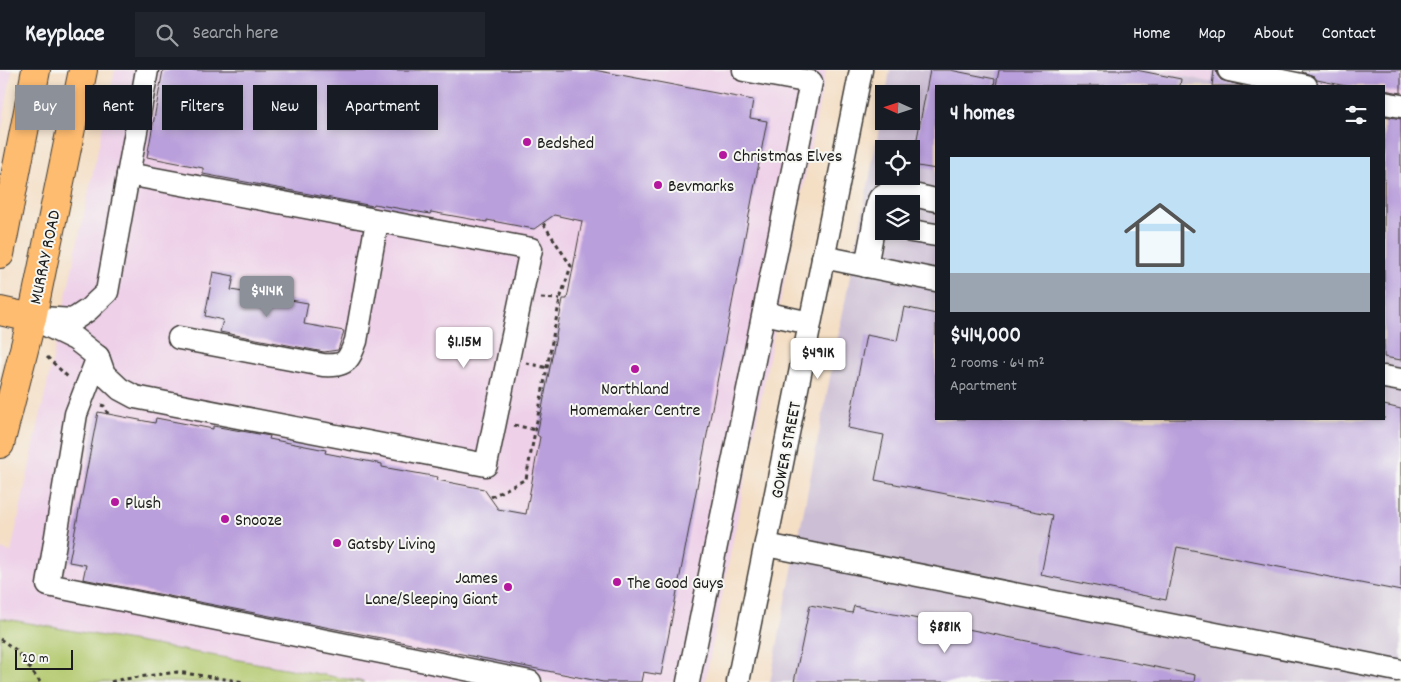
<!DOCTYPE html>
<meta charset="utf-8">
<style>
body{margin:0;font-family:Dekko,sans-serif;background:#20242c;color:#f1f3f6;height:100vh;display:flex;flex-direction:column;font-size:19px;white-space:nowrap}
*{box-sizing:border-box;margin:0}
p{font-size:16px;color:#9ea1a6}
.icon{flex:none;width:28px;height:28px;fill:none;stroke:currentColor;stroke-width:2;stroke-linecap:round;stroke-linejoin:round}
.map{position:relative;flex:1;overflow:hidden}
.drawer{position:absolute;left:935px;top:15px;width:450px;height:335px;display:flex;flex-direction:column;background:#171b24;border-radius:0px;box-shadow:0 2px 8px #0003}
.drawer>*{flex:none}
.top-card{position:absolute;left:15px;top:15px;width:475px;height:45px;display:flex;gap:10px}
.needle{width:32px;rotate:273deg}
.buttons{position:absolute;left:875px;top:15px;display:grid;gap:10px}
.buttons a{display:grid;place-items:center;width:45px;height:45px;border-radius:0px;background:#171b24;box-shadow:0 2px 8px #0003;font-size:25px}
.scale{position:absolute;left:15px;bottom:12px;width:58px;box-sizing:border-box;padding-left:5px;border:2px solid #1c1c1c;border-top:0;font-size:14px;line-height:18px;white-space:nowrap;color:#1c1c1c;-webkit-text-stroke:4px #f6f6f2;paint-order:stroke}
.price{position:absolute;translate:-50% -42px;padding:0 11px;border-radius:5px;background:#fff;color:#222;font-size:16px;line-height:32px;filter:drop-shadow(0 1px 2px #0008)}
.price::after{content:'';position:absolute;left:50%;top:30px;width:15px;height:11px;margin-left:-8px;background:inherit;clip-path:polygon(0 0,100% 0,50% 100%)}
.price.current{background:#8c9099;color:#fff}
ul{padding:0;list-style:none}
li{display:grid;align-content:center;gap:10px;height:265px;padding:0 15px}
li span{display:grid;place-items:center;height:155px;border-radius:0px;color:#555}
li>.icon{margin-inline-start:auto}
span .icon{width:90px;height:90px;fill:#fffc;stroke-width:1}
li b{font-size:21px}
h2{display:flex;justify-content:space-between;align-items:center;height:60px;padding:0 15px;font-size:21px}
.chip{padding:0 18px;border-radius:0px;background:#171b24;box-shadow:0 2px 8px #0003;font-size:18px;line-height:45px}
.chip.current{background:#8c9099;color:#fff}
header{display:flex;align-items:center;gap:30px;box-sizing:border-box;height:70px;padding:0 25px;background:#171b24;border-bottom:1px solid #363941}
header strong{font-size:24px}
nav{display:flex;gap:28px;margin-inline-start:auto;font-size:18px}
.search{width:350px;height:45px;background:#20242c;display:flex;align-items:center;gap:12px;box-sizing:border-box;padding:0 18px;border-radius:0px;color:#9ea1a6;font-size:19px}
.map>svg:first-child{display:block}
</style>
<header>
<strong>Keyplace</strong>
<div class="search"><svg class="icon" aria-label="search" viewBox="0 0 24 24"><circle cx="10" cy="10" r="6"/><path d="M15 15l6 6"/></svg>Search here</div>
<nav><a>Home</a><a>Map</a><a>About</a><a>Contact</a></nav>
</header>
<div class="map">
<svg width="1401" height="612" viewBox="0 0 1401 612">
<rect width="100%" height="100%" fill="#f6f6f2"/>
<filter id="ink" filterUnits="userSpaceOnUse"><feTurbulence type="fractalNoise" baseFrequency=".02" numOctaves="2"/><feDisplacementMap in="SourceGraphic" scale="10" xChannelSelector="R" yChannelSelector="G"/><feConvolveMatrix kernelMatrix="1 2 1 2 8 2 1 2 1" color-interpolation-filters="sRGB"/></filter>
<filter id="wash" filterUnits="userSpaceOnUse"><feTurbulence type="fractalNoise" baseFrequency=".0096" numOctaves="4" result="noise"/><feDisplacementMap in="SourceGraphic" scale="20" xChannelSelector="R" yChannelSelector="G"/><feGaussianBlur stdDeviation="1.12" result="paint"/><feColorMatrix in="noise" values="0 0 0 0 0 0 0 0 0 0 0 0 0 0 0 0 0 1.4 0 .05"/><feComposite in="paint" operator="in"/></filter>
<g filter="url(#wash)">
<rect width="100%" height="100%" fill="#f4dec4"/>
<g fill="#eed0e8">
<polygon points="0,0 12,0 0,68"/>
<polygon points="115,0 826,0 705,612 364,612 0,548 0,479 11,482"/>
<polygon points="1151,0 1401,0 1401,50 1384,47 1384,16 1231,16"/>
</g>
<path fill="#ccbed4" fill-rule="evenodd" d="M890 0H1151L1231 16H936V349H1384V47L1401 50V612H770L884 34V51H911V24H886ZM884 79H911V106H884ZM884 134H911V161H884Z"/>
<polygon fill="#b3c96e" stroke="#687245" points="0,548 364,612 0,612"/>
<g id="blocks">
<g fill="#b99fdb">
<polygon points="163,0 594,0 753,30 750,48 767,51 661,605 643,602 641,612 603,612 83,509 86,495 69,492 98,342 155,353 156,348 213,359 213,356 270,366 269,369 326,380 325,383 382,394 382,397 438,407 437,410 484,419 498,439 526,444 540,367 537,365 563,229 567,229 582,151 554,145 534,159 487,150 487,152 431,142 430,144 374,134 373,136 203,104 203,98 147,87"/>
<polygon points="930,0 950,0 995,9 994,16 936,16 936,99 912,95"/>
<polygon points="999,0 1136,0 1181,9 1180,16 996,16"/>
<polygon points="1214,0 1216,0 1217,5 1221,10 1243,16 1212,16"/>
<polygon points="1303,0 1401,0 1401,23 1384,20 1384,16 1346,16 1317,10 1314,6 1302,2"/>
<polygon points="1384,46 1401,49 1401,290 1384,287"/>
<polygon points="213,202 234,206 231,220 308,233 304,254 344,261 338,280 324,282 220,262 223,250 205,246"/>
<polygon points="904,237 936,244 936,349 1384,349 1384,335 1401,339 1401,521 1177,477 1166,530 1041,505 1053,445 875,410 884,365 848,358 866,265 897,271"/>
<polygon points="810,535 852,543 854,536 1195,605 1194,612 794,612"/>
</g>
</g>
</g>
<g filter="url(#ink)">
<use href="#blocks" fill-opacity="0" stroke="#3c3935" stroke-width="1"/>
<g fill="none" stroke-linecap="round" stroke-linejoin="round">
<defs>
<g id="minor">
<polyline points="1229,0 1306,16"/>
<polyline points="1384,33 1401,36"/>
<path d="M874 154C875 147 876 137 879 130 886 115 923 128 936 130"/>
<polyline points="911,161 936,165"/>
<polyline points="823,187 936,210"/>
<polyline points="866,196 874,154 884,156"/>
<polyline points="764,243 810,253"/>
<polyline points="32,248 75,269 98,287 104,304 120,319 135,327 486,395 531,179 128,104"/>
<polyline points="41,248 73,250 88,240 107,222 147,0"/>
<path d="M179 268 323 295C346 296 348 292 356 271L377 151"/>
<polyline points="98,287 76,344 48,515 530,612"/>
<polyline points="1384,307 1401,310"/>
<polyline points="766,475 1397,600"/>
<polyline points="688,612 811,12 744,0"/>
<polyline points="738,612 861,0"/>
</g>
<g id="major">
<polyline points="0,184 36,0"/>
<polyline points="0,241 32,248"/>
<polyline points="0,374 32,248 83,0"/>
</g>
</defs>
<use href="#minor" stroke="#3c3935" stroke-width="25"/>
<use href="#major" stroke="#3c3935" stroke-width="30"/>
<g stroke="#3c3935" stroke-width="3" stroke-dasharray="4 4" stroke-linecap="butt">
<polyline points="541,228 560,229"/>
<polyline points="47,287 68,307"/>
<polyline points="526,293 548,298"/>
<polyline points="101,335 104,336 108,344"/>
<polyline points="514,355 536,360"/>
<polyline points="491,427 526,409 560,229 571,196 543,153"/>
<polyline points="0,569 16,580 40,612"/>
<polyline points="111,612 117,610 177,602 245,612"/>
</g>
<use href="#minor" stroke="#fff" stroke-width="22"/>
<use href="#major" stroke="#febc70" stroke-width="28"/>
</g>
</g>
<g fill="#b5179e" stroke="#f6f6f2" stroke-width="2">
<circle cx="527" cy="72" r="5"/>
<circle cx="723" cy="85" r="5"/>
<circle cx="658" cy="115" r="5"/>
<circle cx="635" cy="299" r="5"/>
<circle cx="115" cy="432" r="5"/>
<circle cx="225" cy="449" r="5"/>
<circle cx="337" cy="473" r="5"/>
<circle cx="617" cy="512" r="5"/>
<circle cx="508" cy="517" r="5"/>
</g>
<g text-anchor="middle" stroke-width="4" stroke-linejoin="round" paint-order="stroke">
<g font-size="18" fill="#1c1c1c" stroke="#f6f6f2" text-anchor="start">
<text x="537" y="78">Bedshed</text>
<text x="733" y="91">Christmas Elves</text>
<text x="668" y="121">Bevmarks</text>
<text x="635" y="324" text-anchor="middle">Northland<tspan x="635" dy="21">Homemaker Centre</tspan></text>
<text x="125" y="438">Plush</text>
<text x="235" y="455">Snooze</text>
<text x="347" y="479">Gatsby Living</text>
<text x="498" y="513" text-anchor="end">James<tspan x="498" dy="21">Lane/Sleeping Giant</tspan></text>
<text x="627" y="518">The Good Guys</text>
</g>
<g font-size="18" fill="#1c1c1c" stroke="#f6f6f2">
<text transform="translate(44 187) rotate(-78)" y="6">MURRAY ROAD</text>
<text transform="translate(785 380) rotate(-79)" y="6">GOWER STREET</text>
</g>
</g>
</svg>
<div class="buttons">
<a><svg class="needle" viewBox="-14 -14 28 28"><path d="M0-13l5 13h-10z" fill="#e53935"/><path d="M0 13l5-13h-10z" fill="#9ea1a6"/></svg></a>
<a><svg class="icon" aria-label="locate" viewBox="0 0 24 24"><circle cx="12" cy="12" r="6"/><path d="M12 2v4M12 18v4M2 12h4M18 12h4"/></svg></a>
<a><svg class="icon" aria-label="layers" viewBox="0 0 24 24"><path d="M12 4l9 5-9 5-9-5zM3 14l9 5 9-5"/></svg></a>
</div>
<div class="scale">20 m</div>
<b class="price current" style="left:267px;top:248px">$414K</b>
<b class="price" style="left:464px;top:299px">$1.15M</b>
<b class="price" style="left:818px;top:310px">$491K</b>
<b class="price" style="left:945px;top:584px">$881K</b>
<div class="top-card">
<a class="chip current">Buy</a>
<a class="chip">Rent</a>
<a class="chip">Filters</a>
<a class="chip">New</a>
<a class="chip">Apartment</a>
</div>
<section class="drawer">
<h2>4 homes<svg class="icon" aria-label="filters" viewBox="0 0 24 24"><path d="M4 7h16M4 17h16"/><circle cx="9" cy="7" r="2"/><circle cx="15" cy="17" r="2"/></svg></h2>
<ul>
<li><span style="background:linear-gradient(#bfe0f5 75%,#9aa5b1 0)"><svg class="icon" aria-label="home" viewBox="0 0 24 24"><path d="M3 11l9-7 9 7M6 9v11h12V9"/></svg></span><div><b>$414,000</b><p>2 rooms · 64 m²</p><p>Apartment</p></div></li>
</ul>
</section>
</div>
